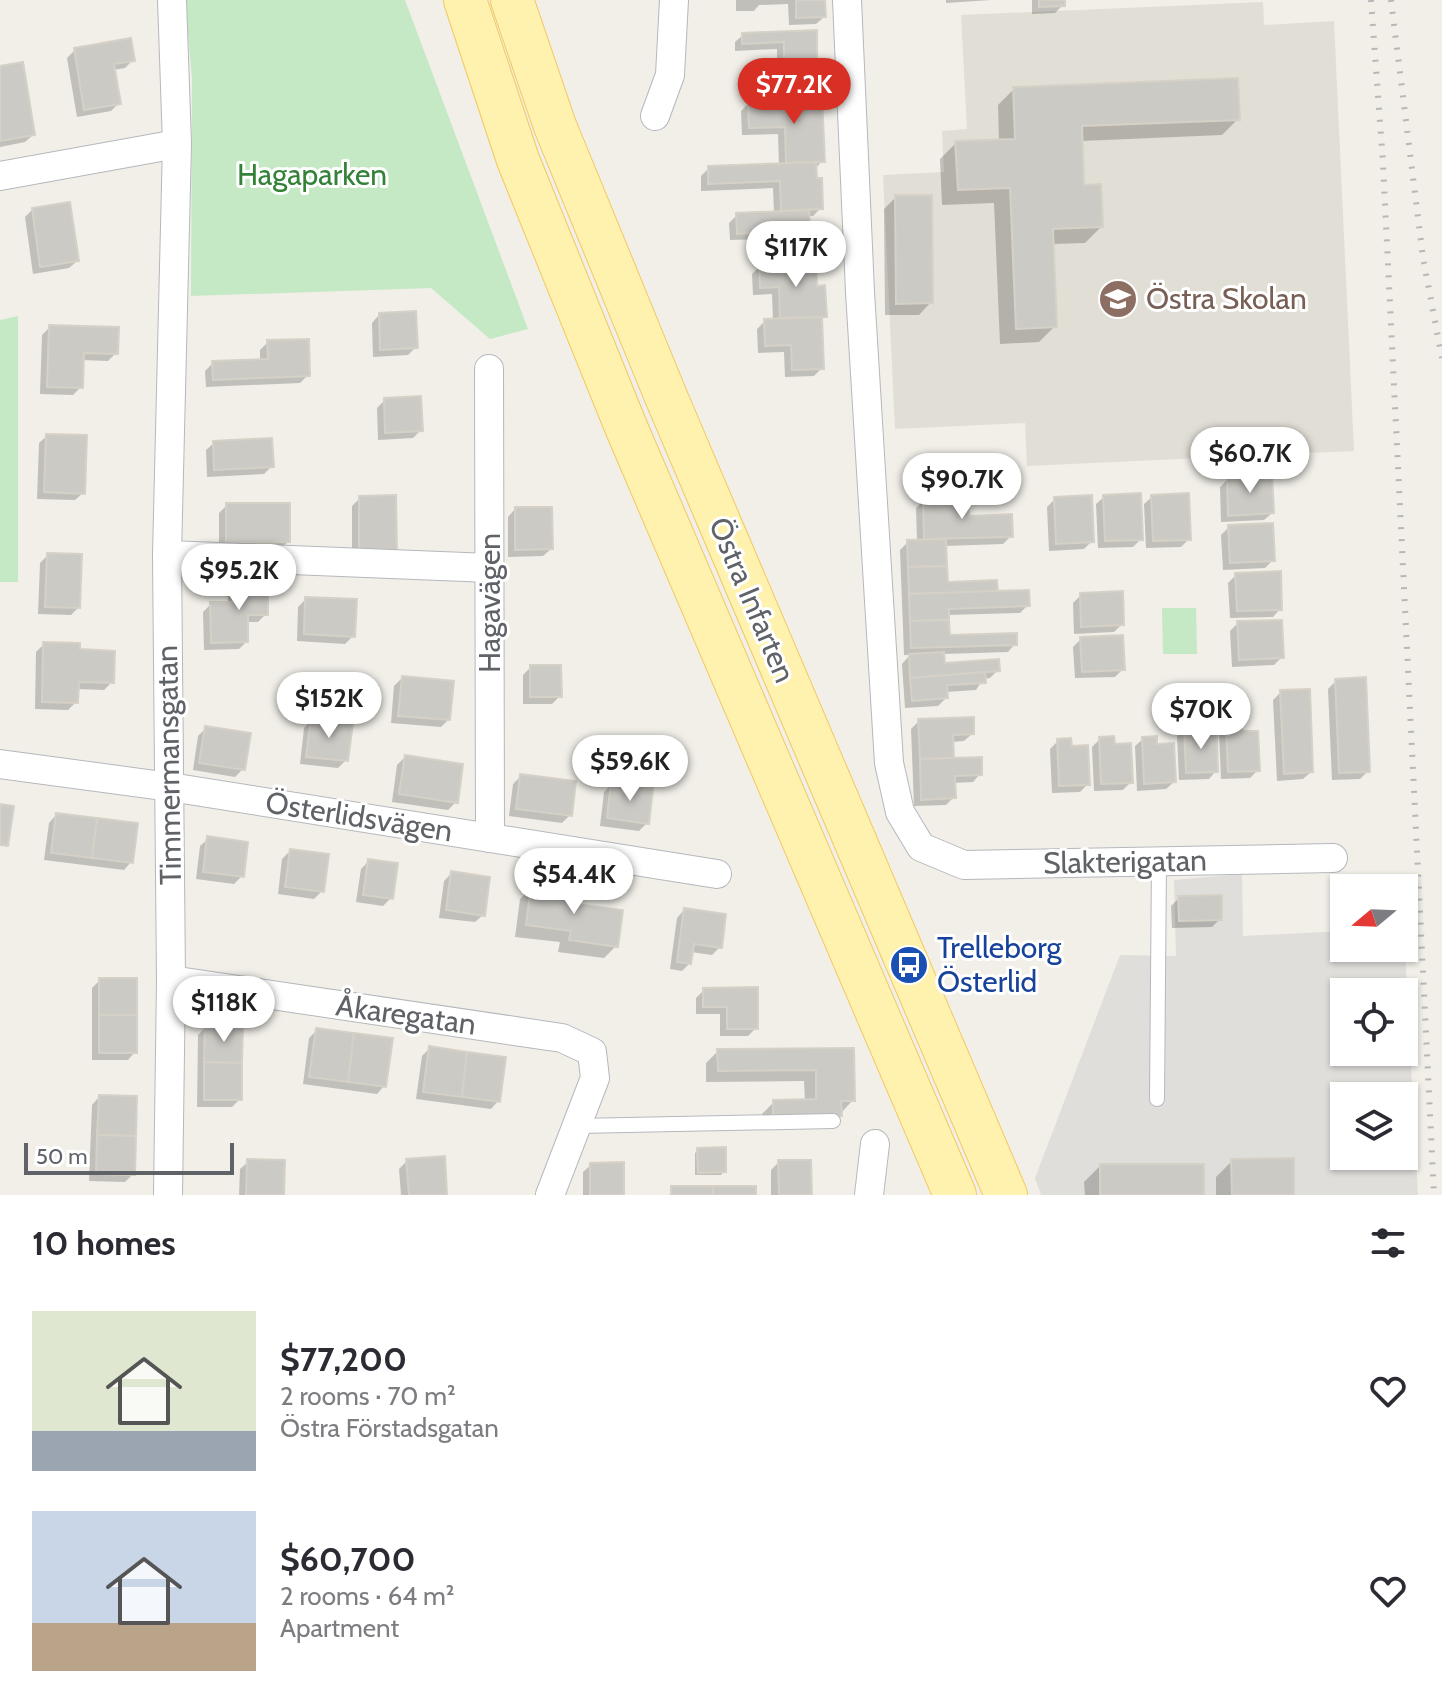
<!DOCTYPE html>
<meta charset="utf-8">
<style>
body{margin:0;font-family:Cabin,sans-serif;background:#f7f7f7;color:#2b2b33;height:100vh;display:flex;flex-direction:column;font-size:30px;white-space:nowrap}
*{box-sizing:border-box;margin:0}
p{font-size:26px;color:#7c7c81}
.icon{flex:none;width:44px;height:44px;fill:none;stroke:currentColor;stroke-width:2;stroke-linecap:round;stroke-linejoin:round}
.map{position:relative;height:1195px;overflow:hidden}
.drawer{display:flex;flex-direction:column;background:#fff;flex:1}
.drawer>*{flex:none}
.needle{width:52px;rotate:251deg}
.fabs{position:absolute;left:1330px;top:874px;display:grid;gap:16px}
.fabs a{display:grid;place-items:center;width:88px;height:88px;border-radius:0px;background:#fff;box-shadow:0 2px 6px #0004;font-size:40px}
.scale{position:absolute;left:24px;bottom:20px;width:210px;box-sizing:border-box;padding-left:8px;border:4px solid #5f6368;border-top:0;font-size:22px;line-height:28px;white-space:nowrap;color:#5f6368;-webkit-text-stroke:6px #fff;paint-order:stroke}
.price{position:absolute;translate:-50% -68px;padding:0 18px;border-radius:28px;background:#fff;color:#222;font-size:26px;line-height:52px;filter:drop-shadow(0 2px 4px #0008)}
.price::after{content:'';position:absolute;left:50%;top:48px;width:24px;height:18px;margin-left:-12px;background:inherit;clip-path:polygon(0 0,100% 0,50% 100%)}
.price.current{background:#d93025;color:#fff}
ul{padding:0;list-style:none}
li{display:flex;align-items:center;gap:24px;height:200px;padding:0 32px}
li span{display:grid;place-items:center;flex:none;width:224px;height:160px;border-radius:0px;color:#555}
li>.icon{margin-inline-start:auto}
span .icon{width:96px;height:96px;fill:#fffc;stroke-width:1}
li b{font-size:34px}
h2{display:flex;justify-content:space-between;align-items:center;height:96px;padding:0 32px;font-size:34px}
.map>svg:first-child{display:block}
</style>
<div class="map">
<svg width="1442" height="1195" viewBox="0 0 1442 1195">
<rect width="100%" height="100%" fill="#f1efe8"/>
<path fill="#e0deda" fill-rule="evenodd" d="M1242 874 1243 936 1344 931V948H1404V933L1418 1195H1041L1035 1178 1120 955 1176 956 1174 880ZM1344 992H1404V1052H1344ZM1344 1096H1404V1156H1344Z"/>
<polygon fill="#e1ded6" points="1263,2 1264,25 1334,21 1354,451 1027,466 1025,423 895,429 883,175 944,172 942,131 967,129 961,15"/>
<g fill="#c5e8c5">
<polygon points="185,0 405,0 528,329 490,339 431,288 191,296 192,78"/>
<polygon points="18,316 18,582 0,582 0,320"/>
<polygon points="1162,608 1196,608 1197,654 1163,654"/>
</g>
<g fill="#0003">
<polygon points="736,0 823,0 824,17 816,24 789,25 788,4 759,5 754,11 736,11"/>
<polygon points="946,0 991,0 946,3"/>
<polygon points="1032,0 1063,0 1063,5 1055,13 1032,14"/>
<polygon points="815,32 816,92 807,101 822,161 815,169 821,208 813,216 808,216 808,233 820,261 814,267 815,288 824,316 820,320 822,368 814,376 785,377 784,352 758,353 757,329 765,321 773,321 772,294 753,295 752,274 760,266 767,266 766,239 730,240 729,223 737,215 774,213 773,188 701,191 701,176 709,168 779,166 778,134 742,135 741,111 749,103 778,102 778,93 763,93 763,78 741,79 741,74 749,66 777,65 777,49 735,51 735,42 743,35"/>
<polygon points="75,50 133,60 125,68 113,70 119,103 111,111 77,117 67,58"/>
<polygon points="0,68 33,135 25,142 0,147"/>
<polygon points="1014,89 1238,119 1222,135 1081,141 1082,187 1101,227 1085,243 1052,244 1055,326 1039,342 1000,344 994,203 942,205 940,159 956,143 999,141 998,105"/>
<polygon points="896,197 931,302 919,315 885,315 884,209"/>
<polygon points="33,209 77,261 69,268 33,274 25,217"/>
<polygon points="379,315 416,347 408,355 373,357 372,323"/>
<polygon points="50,327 116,353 108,361 81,360 81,387 73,395 40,394 42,335"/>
<polygon points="268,342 308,375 300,383 206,387 205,371 213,363 260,361 260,350"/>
<polygon points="385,400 421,430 413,438 378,440 377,408"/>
<polygon points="47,436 83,493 75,500 37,499 39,443"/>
<polygon points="214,443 271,467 264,474 207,477 206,450"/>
<polygon points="1228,479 1272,513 1264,520 1221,522 1220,487"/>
<polygon points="394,497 352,561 352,506 360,498"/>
<polygon points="1104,497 1141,539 1133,547 1098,548 1096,504"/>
<polygon points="1152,497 1189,539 1181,547 1146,548 1144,504"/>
<polygon points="1055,499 1092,541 1084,549 1049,551 1047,507"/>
<polygon points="924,500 1011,536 1003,544 945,546 946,584 996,594 1028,605 1020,613 947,615 948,637 1015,644 1008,652 943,654 944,665 998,670 990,678 983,679 976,690 946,692 946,698 938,706 905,708 902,664 910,655 904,655 900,550 908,542 917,542 916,508"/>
<polygon points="227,505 288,542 280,549 219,550 219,513"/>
<polygon points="515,509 551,549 543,556 508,557 508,517"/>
<polygon points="1229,527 1273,560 1265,568 1223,570 1221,535"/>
<polygon points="48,555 78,608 71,615 38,614 40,563"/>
<polygon points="1236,575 1280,609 1273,617 1230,618 1228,583"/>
<polygon points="236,582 266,614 258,622 246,622 246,642 239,649 204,650 203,612 211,604 228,604 228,590"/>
<polygon points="1081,595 1122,624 1114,632 1074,634 1073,603"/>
<polygon points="306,599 353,636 345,644 297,641 298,607"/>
<polygon points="1238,623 1282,657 1274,665 1232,667 1230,631"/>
<polygon points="1081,639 1123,669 1115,677 1075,678 1073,647"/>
<polygon points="44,644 78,651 112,682 104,690 76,689 76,702 68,710 35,709 36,652"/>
<polygon points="531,667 560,696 552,704 523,704 523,675"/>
<polygon points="402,678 448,720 441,727 391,723 394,686"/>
<polygon points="1336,681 1368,771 1360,779 1332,780 1328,689"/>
<polygon points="1281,692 1311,772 1303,779 1277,781 1273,700"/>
<polygon points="312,720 346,760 338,768 300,764 304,728"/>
<polygon points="919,721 972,734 964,741 951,742 952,760 980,774 973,782 953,783 954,797 946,805 914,806 911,729"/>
<polygon points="1227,727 1258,770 1250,778 1221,779 1219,734"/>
<polygon points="206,728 243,769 235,777 193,770 198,736"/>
<polygon points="1185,728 1216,771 1209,779 1179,780 1177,736"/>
<polygon points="1100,739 1131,782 1123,790 1094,791 1092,747"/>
<polygon points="1143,739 1156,746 1174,782 1166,789 1137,791 1135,746"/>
<polygon points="1058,741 1088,784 1080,792 1052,793 1050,749"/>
<polygon points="405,757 456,802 448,810 392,802 397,765"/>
<polygon points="521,776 570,815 562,823 509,816 513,784"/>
<polygon points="612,784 647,823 639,831 600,826 604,792"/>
<polygon points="56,815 131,862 124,870 44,860 49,823"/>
<polygon points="208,839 242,876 234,884 196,879 200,846"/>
<polygon points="290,851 322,891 314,899 278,894 282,859"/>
<polygon points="369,861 391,898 383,906 356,902 361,869"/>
<polygon points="452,873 483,915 475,922 439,918 444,881"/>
<polygon points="532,887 574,906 616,946 604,958 558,952 560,942 515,937 520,899"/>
<polygon points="1179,898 1220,919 1212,927 1172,928 1171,906"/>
<polygon points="684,910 720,947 712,955 691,952 690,963 682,971 670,969 677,918"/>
<polygon points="100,980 135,1052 128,1060 92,1060 92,988"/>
<polygon points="704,990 756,1028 748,1036 720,1036 720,1014 696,1014 696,998"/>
<polygon points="206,1027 240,1099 232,1107 197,1107 198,1035"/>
<polygon points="317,1030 384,1086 377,1094 303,1084 309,1038"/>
<polygon points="430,1048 498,1101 491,1109 416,1099 422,1056"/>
<polygon points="852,1050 853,1100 827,1128 762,1128 762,1114 774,1102 805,1102 804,1081 706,1082 706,1063 718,1051"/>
<polygon points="99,1097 133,1174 125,1182 89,1181 92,1105"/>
<polygon points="698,1150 724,1171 721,1175 695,1175 695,1153"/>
<polygon points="407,1161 445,1195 401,1195 399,1169"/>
<polygon points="1232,1161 1292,1195 1216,1195 1216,1177"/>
<polygon points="248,1162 282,1195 239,1195 240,1169"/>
<polygon points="779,1162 810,1195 771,1195 771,1170"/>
<polygon points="591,1165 623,1195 583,1195 583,1172"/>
<polygon points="1100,1166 1202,1195 1085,1195 1084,1182"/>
</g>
<g fill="#cccac5" stroke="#d6d1c6" stroke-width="2">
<polygon points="796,0 825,0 826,17 796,18"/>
<polygon points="1039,0 1065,0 1065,6 1039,7"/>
<polygon points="817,30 817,61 784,62 784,42 742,44 742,33"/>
<polygon points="131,38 135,61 114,64 121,104 84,110 74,48"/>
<polygon points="817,61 818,93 785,94 785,86 770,86 770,71 748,72 748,64"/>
<polygon points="23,62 35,135 0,141 0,66"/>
<polygon points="1238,78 1240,120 1082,126 1084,185 1101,184 1103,227 1053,229 1057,327 1016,329 1010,188 958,190 955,141 1015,139 1013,87"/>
<polygon points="822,98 825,162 786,163 785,127 749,128 748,101"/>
<polygon points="816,162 817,178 822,178 823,209 781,211 780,181 708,184 708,166"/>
<polygon points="895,195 932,195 933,303 896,304"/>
<polygon points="70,202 79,261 40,267 32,208"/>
<polygon points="809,210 810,231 821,230 822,262 774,264 773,232 737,234 736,213"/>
<polygon points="816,262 817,286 825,285 827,317 780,318 779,287 760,288 759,265"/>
<polygon points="416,311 418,348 380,350 379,313"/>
<polygon points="822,317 824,369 792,370 791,345 765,346 764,319"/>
<polygon points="49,325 119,327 118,354 84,353 83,388 47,387"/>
<polygon points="309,339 310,376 213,380 212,361 268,359 267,340"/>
<polygon points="421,396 423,431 385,433 384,398"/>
<polygon points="46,434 87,435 85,494 44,492"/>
<polygon points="272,438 274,467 214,470 213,441"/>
<polygon points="1272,475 1274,513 1228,516 1227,477"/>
<polygon points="1141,493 1143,540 1105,541 1103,495"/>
<polygon points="1189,493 1191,540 1153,541 1151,495"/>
<polygon points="396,495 397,554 359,554 359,496"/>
<polygon points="1092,495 1094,542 1056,544 1054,497"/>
<polygon points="968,497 969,516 1012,514 1013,537 924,539 923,498"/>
<polygon points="226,503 290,503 290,542 226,543"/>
<polygon points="515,507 552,507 553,549 515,550"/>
<polygon points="1273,523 1275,561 1230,563 1228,525"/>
<polygon points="946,539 947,566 908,567 907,540"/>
<polygon points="47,553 82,554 80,608 45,607"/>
<polygon points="947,566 948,582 997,580 998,592 909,594 908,567"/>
<polygon points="1281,571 1282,610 1237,611 1235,573"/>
<polygon points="235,580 268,580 268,615 248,615 248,642 211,643 210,602 235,602"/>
<polygon points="1029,590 1030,606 949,609 949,620 910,621 909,594"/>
<polygon points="1123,591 1124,625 1081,627 1080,593"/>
<polygon points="305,597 357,599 355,637 304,634"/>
<polygon points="949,620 950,635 1017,633 1017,645 911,648 910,621"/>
<polygon points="1282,620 1284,658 1239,660 1237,621"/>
<polygon points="1123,635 1125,670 1082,672 1080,637"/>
<polygon points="43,642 80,643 80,649 115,651 114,683 79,682 78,703 42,702"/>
<polygon points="944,652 945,663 999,659 1000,671 910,678 909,654"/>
<polygon points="530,665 561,665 562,697 530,697"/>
<polygon points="985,672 986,683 947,685 948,698 912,701 910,678"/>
<polygon points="402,676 454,681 450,720 398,716"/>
<polygon points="1366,677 1370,772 1339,773 1335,679"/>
<polygon points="1310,689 1313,772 1284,774 1280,690"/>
<polygon points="974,717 974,734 953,735 954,758 920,759 918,719"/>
<polygon points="311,718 353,723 348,761 306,757"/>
<polygon points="1241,724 1242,731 1258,731 1260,771 1228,772 1226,725"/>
<polygon points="1199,725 1200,733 1217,732 1218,772 1186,773 1184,726"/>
<polygon points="205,726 251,733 245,770 199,763"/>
<polygon points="1114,736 1115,744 1131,743 1133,783 1101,784 1099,737"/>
<polygon points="1157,736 1157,744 1174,743 1176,782 1144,784 1142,737"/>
<polygon points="1071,738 1072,746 1088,745 1090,785 1059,786 1057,739"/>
<polygon points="405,755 463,764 458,803 399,794"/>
<polygon points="982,757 982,775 955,776 956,798 921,800 920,759"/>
<polygon points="520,774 576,781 572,816 516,809"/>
<polygon points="611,782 653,788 649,824 607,818"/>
<polygon points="0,804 14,806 8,846 0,845"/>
<polygon points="56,813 97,818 92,858 51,853"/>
<polygon points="97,818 138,823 133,863 92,858"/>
<polygon points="207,836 248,842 244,877 203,872"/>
<polygon points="290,849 329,854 324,892 285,887"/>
<polygon points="368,859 398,863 393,899 363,895"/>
<polygon points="451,871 490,877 485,916 446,910"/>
<polygon points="531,885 578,891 576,904 623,910 618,947 569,940 571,931 526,925"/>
<polygon points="1222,895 1222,920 1179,921 1178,896"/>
<polygon points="684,908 726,914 722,948 694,944 691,964 677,962"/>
<rect x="99" y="978" width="38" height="37"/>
<polygon points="758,987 758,1029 727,1029 727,1007 703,1007 703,988"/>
<rect x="99" y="1015" width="38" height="38"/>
<polygon points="205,1025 243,1026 242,1063 204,1062"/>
<polygon points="316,1028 354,1033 348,1082 309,1077"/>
<polygon points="354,1033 393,1038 386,1087 348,1082"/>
<polygon points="429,1046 467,1052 462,1097 423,1092"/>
<polygon points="854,1048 855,1101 841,1101 842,1116 773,1117 773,1100 816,1099 816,1070 718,1071 717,1049"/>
<polygon points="467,1052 506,1057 500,1102 462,1097"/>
<polygon points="204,1062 242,1063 242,1100 204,1100"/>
<polygon points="99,1095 137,1096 136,1136 97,1135"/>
<polygon points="97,1135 136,1136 135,1175 96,1174"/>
<polygon points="726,1147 726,1172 698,1173 697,1148"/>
<polygon points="445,1156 447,1195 409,1195 406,1159"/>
<polygon points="1294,1158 1294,1195 1232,1195 1231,1159"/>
<polygon points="247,1159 285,1160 284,1195 246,1195"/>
<polygon points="778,1160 811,1160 812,1195 779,1195"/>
<polygon points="624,1162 624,1195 590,1195 590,1163"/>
<rect x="1100" y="1164" width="104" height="31"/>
<rect x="671" y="1186" width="42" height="9"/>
<rect x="713" y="1186" width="43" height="9"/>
</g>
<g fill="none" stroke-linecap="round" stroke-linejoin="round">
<defs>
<g id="service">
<polyline points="1157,1099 1159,861"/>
<polyline points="577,1126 833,1121"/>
</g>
<g id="minor">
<polyline points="847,0 860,292 889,763 900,812 921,847 964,865 1333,858"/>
<polyline points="655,116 670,75 674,0"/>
<polyline points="0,176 177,144"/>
<polyline points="489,369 490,838"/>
<polyline points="167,555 490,568"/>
<polyline points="0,764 170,787 717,874"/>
<polyline points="171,980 562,1038 592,1052 595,1078 550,1195"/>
<polyline points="168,1195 171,980 167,555 177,144 172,0"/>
<polyline points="869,1195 875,1144"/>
</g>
<g id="primary">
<polyline points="465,0 518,160 626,427 955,1195"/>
<polyline points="512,0 555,126 667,399 1006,1195"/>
</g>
</defs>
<use href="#service" stroke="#b5b8bc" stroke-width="16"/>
<use href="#minor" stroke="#b5b8bc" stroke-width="30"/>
<use href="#primary" stroke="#f2c960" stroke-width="44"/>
<use href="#service" stroke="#fff" stroke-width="14"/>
<use href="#minor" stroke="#fff" stroke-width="28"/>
<use href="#primary" stroke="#fff2af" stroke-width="42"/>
<g stroke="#b6b7b8" stroke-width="6" stroke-dasharray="2 10" stroke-linecap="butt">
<polyline points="1371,0 1383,163 1434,1195"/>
<polyline points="1391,0 1423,258 1442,358"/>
</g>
</g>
<defs>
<symbol id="school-disc" viewBox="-11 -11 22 22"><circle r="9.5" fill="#8d6e63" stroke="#fff"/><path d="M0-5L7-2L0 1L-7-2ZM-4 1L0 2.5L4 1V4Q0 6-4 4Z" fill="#fff"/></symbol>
<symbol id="bus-disc" viewBox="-11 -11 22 22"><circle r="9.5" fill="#1a4fb4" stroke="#fff"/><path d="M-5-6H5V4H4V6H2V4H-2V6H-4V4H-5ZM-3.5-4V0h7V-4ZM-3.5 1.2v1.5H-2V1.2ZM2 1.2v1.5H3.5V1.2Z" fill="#fff"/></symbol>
</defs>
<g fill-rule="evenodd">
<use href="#school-disc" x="1096" y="277" width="44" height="44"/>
<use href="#bus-disc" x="887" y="943" width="44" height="44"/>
</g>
<g text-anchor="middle" stroke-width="6" stroke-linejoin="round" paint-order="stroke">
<g font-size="30" fill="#348238" stroke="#fff">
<text x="312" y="185">Hagaparken</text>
</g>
<g font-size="30" fill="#785e54" stroke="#fff" text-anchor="start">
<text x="1146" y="309">Östra Skolan</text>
</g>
<g font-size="30" fill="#5f6368" stroke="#fff">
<text transform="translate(752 600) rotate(67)" y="10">Östra Infarten</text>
<text transform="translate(490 603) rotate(-90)" y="10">Hagavägen</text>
<text transform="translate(169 765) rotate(-91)" y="10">Timmermansgatan</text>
<text transform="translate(359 817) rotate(9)" y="10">Österlidsvägen</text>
<text transform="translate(1125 862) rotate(-1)" y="10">Slakterigatan</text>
<text transform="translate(406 1015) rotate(8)" y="10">Åkaregatan</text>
</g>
<g font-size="30" fill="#164399" stroke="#fff" text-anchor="start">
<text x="937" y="958">Trelleborg<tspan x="937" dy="34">Österlid</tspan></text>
</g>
</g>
</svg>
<div class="fabs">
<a><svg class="needle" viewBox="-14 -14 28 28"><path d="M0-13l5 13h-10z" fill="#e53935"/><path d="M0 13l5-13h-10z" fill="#7c7c81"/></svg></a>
<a><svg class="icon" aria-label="locate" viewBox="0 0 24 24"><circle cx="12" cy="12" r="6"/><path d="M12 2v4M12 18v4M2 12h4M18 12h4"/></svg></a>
<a><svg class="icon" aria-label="layers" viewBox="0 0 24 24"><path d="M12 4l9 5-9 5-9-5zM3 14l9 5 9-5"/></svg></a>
</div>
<div class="scale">50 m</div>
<b class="price current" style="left:794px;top:126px">$77.2K</b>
<b class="price" style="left:796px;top:289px">$117K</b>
<b class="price" style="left:1250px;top:495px">$60.7K</b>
<b class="price" style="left:962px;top:521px">$90.7K</b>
<b class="price" style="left:239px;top:612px">$95.2K</b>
<b class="price" style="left:329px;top:740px">$152K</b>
<b class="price" style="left:1201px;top:751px">$70K</b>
<b class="price" style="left:630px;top:803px">$59.6K</b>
<b class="price" style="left:574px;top:916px">$54.4K</b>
<b class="price" style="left:224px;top:1044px">$118K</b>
</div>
<section class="drawer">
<h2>10 homes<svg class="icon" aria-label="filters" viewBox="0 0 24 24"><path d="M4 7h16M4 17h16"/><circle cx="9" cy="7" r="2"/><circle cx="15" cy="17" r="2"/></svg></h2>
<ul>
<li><span style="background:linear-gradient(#dfe7d0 75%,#9aa5b1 0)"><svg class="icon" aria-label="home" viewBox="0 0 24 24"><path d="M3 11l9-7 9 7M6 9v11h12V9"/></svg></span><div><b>$77,200</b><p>2 rooms · 70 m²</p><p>Östra Förstadsgatan</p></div><svg class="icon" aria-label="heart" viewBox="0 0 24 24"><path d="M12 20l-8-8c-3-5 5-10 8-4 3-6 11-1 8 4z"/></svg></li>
<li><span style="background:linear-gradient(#c9d6e8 70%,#b9a48a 0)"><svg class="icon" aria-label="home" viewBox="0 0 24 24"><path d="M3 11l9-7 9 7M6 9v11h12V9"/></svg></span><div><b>$60,700</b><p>2 rooms · 64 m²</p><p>Apartment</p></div><svg class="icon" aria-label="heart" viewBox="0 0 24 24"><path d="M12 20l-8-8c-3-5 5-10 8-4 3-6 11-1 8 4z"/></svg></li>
</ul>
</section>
